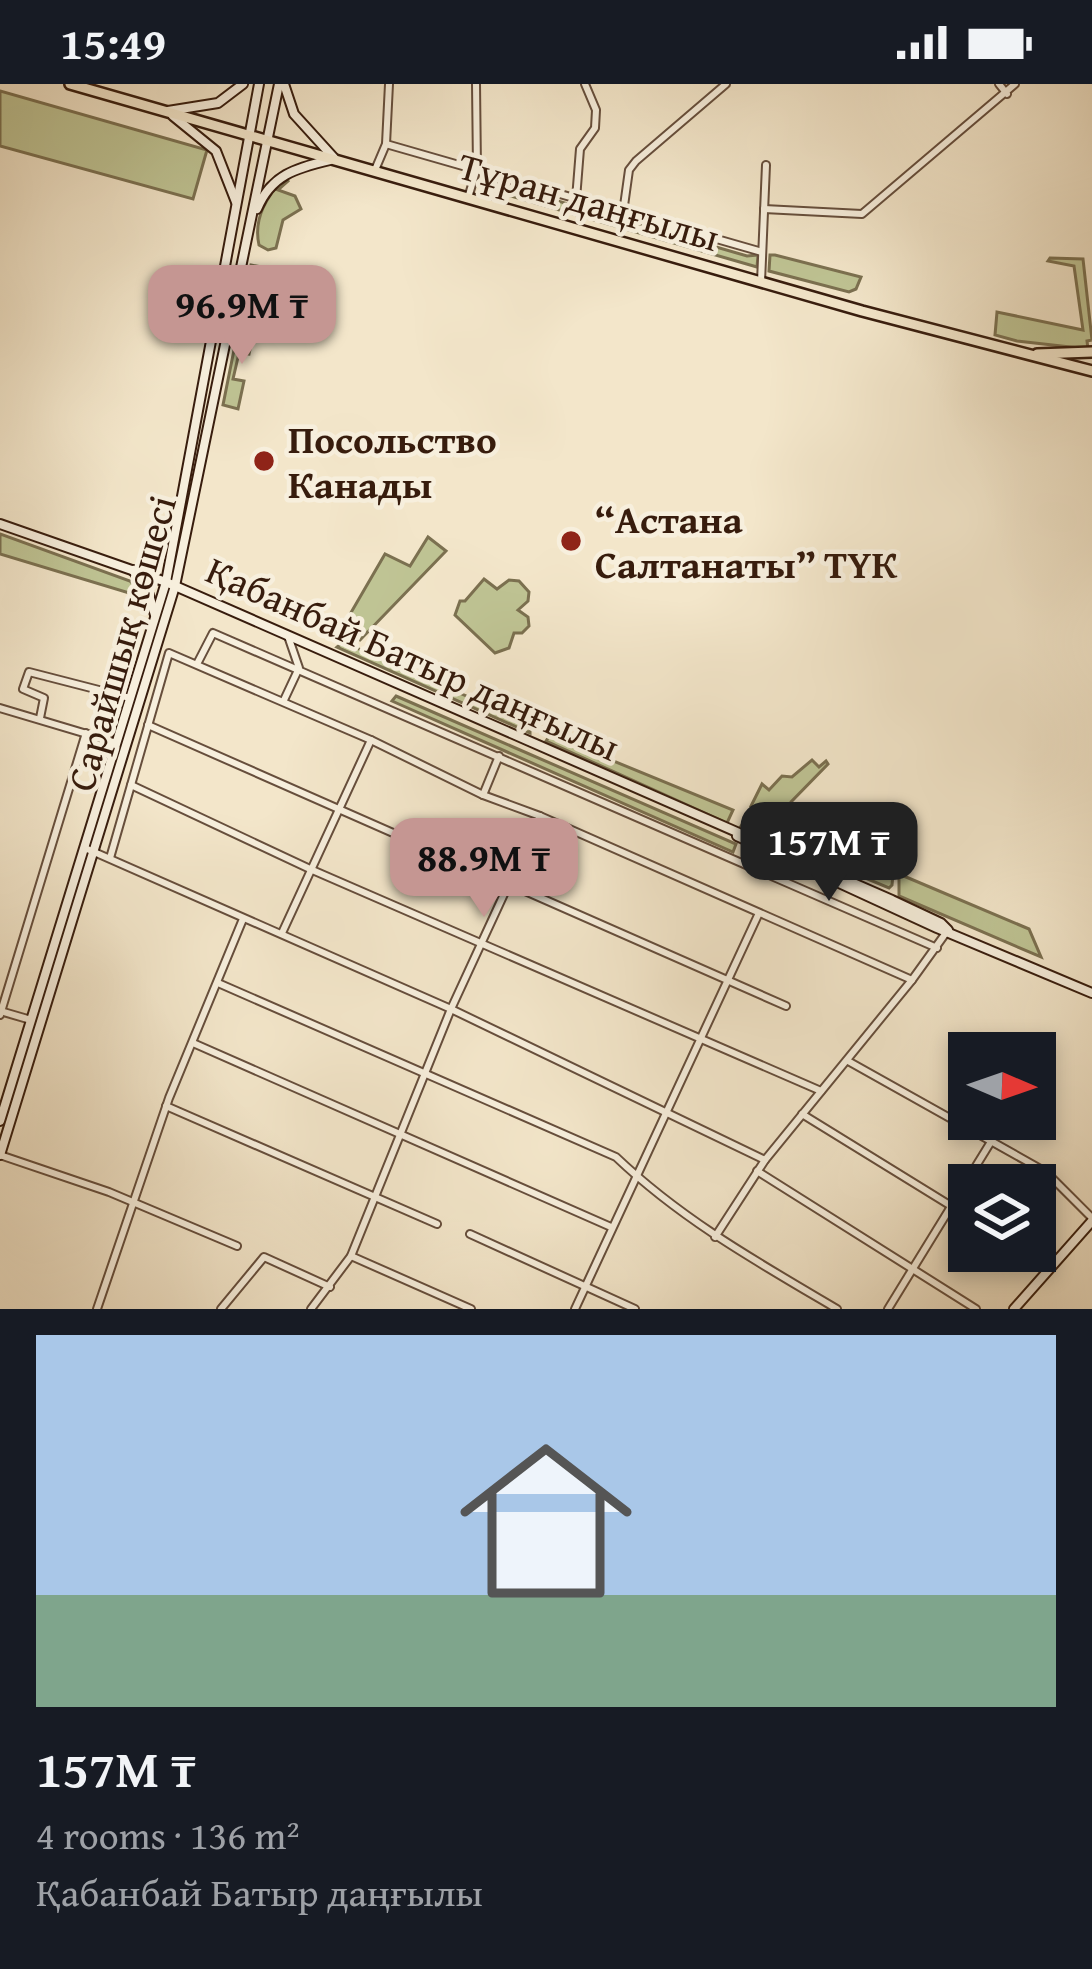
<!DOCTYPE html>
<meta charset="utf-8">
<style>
body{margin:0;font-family:"Gentium Book Plus",serif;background:#20242c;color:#f1f3f6;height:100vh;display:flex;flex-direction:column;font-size:45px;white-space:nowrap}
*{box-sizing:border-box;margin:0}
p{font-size:39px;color:#9ea1a6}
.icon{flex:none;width:66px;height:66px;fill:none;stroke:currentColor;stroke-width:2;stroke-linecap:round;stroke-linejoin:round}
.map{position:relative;height:1225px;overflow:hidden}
.details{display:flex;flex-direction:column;background:#171b24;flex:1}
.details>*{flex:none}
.needle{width:78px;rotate:92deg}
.tools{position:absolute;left:948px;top:948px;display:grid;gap:24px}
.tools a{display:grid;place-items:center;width:108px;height:108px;border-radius:0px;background:#171b24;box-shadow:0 6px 18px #0003;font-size:60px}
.price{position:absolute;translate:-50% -102px;padding:0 27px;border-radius:24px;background:#c59692;color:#111;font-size:39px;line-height:78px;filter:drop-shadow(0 3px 6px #0008)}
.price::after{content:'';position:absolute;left:50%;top:72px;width:36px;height:27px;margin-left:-18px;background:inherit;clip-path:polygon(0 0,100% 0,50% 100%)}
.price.on{background:#222;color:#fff}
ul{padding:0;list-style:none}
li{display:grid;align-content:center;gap:24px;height:636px;padding:0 36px}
li span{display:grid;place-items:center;height:372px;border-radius:0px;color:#555}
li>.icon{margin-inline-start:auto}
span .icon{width:216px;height:216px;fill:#fffc;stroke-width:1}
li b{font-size:51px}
.status{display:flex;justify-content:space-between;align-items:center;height:84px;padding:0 60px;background:#171b24;direction:ltr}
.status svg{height:33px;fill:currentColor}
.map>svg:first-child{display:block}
</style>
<div class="status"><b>15:49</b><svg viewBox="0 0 49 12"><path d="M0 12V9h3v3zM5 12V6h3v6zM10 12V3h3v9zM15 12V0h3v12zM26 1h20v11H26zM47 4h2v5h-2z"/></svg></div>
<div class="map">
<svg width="1092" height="1225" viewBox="0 0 1092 1225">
<rect width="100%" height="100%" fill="#f3e6ca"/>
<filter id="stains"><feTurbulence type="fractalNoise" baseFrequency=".00167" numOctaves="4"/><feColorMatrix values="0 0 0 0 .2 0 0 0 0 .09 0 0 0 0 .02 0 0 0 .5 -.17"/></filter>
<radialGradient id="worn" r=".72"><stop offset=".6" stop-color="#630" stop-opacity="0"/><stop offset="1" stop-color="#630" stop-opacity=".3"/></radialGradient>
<g fill="#bfc494" stroke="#7b7050" stroke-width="3">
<polygon points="0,7 207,66 193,115 0,62"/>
<polygon points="483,91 494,94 496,99 747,172 758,171 757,183 487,105 482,101"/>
<path d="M285 93 288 97 278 106 295 112 301 125 283 136 276 164 268 166 259 161C253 134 267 112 285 93Z"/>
<polygon points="770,171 775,171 861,193 856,205 849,208 769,187"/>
<polygon points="1050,174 1083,175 1092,256 1087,257 1088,265 1017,257 995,251 997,228 1083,246 1074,182 1048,177"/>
<polygon points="251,181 266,184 271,189 265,194 249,270 239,269 233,295 244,297 238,325 223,321"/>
<polygon points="0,450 130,497 142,507 139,512 0,470"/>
<polygon points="428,453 446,467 360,556 344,549 342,544 385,470 410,482"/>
<polygon points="484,495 497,505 509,496 519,497 529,508 528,517 518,526 528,533 529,542 522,549 514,549 509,564 495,569 455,531 460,517 465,517"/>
<polygon points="343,558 530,640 530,649 337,563"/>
<polygon points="396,612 736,760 733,768 392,617"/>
<polygon points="550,651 733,726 727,739 546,657"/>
<polygon points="812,676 819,683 826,677 828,680 791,718 789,734 751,722 762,700 769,706 782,692 792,693"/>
<polygon points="748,731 888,786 893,790 892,801 889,804 741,742"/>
<polygon points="899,790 1029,845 1041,873 899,812"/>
</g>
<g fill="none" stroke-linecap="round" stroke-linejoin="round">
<defs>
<g id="street">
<polyline points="999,0 1007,10"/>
<polyline points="386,60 762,168"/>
<polyline points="375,86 386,60 389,0"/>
<polyline points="468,114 477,84 476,0"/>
<polyline points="576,115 580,65 595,44 596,26 585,0"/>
<polyline points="764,125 862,130 1015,0"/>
<polyline points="623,129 629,86 636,77 726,0"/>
<polyline points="761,198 766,81"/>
<polyline points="197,580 213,549 937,864"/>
<polyline points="284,616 299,584 288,552"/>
<polyline points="0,624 117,659"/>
<polyline points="40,634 44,614 23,605 29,588 130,614"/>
<polyline points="148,641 786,922"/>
<polyline points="131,701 310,785 821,1007"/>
<polyline points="483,711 499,672"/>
<polyline points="85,764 451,925 765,1076"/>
<polyline points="110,774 169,569 371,656 483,711 540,732 912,896"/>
<polyline points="282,849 371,656"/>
<path d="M218 899 616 1073C682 1136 759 1179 837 1225"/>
<polyline points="0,927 31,936"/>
<polyline points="0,931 86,649"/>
<polyline points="193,959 611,1143"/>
<polyline points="848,977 1046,1088 1092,1134"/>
<polyline points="166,1022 437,1140"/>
<polyline points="802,1030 969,1133"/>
<polyline points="0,1071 109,1108 237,1162"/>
<polyline points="757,1087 976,1225"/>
<polyline points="470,1150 635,1225"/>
<polyline points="715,1153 765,1076 912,896 948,846"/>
<polyline points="351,1172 471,1225"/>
<polyline points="97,1225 169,1014 243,835"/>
<polyline points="221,1225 264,1173 330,1203"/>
<polyline points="311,1225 351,1172 451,925 540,732"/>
<polyline points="575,1225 759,829"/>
<polyline points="888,1225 992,1056"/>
</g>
<g id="secondary">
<polyline points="284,0 294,30 334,74"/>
<polyline points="168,27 218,19 243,0"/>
<polyline points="173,32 216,67 236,118"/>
<path d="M257 125C271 91 296 84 330 76"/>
<polyline points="0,440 166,498 892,816 941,839 948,846"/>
<polyline points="133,486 149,511 155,531"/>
<polyline points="737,752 937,844 1092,909"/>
<polyline points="0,1037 166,498 259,0"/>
<polyline points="0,1071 175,502 279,0"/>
<polyline points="1014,1225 1092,1137"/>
</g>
<g id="primary">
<polyline points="70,0 862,227 1092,287"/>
<polyline points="1037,270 1092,268"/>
</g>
</defs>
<use href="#street" stroke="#664e3c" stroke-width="10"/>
<use href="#secondary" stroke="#371c0d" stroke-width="12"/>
<use href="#primary" stroke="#371c0d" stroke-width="14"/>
<use href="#street" stroke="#f7efdd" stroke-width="6"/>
<use href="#secondary" stroke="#f7efdd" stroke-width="8"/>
<use href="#primary" stroke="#f3e6ca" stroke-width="9"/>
</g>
<g fill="#8f2418" stroke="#f7efdd" stroke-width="4.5">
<circle cx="264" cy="377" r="12"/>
<circle cx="571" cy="457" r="12"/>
</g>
<g text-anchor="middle" stroke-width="9" stroke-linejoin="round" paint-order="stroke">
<g font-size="39" fill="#371c0d" stroke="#f7efdd">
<text transform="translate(589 117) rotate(16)" y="14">Тұран даңғылы</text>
<text transform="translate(121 559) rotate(-74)" y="14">Сарайшық көшесі</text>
<text transform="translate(413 574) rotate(24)" y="14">Қабанбай Батыр даңғылы</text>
</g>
<g font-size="39" font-weight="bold" fill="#371c0d" stroke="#f7efdd" text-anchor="start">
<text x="288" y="369">Посольство<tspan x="288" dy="45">Канады</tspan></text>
<text x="595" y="449">“Астана<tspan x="595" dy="45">Салтанаты” ТҮК</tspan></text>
</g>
</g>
<rect width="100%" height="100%" filter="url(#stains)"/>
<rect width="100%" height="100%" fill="url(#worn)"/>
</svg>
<div class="tools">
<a><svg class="needle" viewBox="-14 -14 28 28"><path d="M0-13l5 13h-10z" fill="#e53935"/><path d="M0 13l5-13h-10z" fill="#9ea1a6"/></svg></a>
<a><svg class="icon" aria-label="layers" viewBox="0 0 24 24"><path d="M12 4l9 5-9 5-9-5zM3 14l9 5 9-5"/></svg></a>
</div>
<b class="price" style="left:242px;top:283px">96.9M ₸</b>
<b class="price on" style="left:829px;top:820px">157M ₸</b>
<b class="price" style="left:484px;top:836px">88.9M ₸</b>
</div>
<section class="details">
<ul>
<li><span style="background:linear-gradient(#a9c7e8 70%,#7fa58c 0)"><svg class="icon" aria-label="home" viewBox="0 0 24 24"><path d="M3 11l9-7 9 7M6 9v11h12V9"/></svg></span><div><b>157M ₸</b><p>4 rooms · 136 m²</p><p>Қабанбай Батыр даңғылы</p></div></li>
</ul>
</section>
